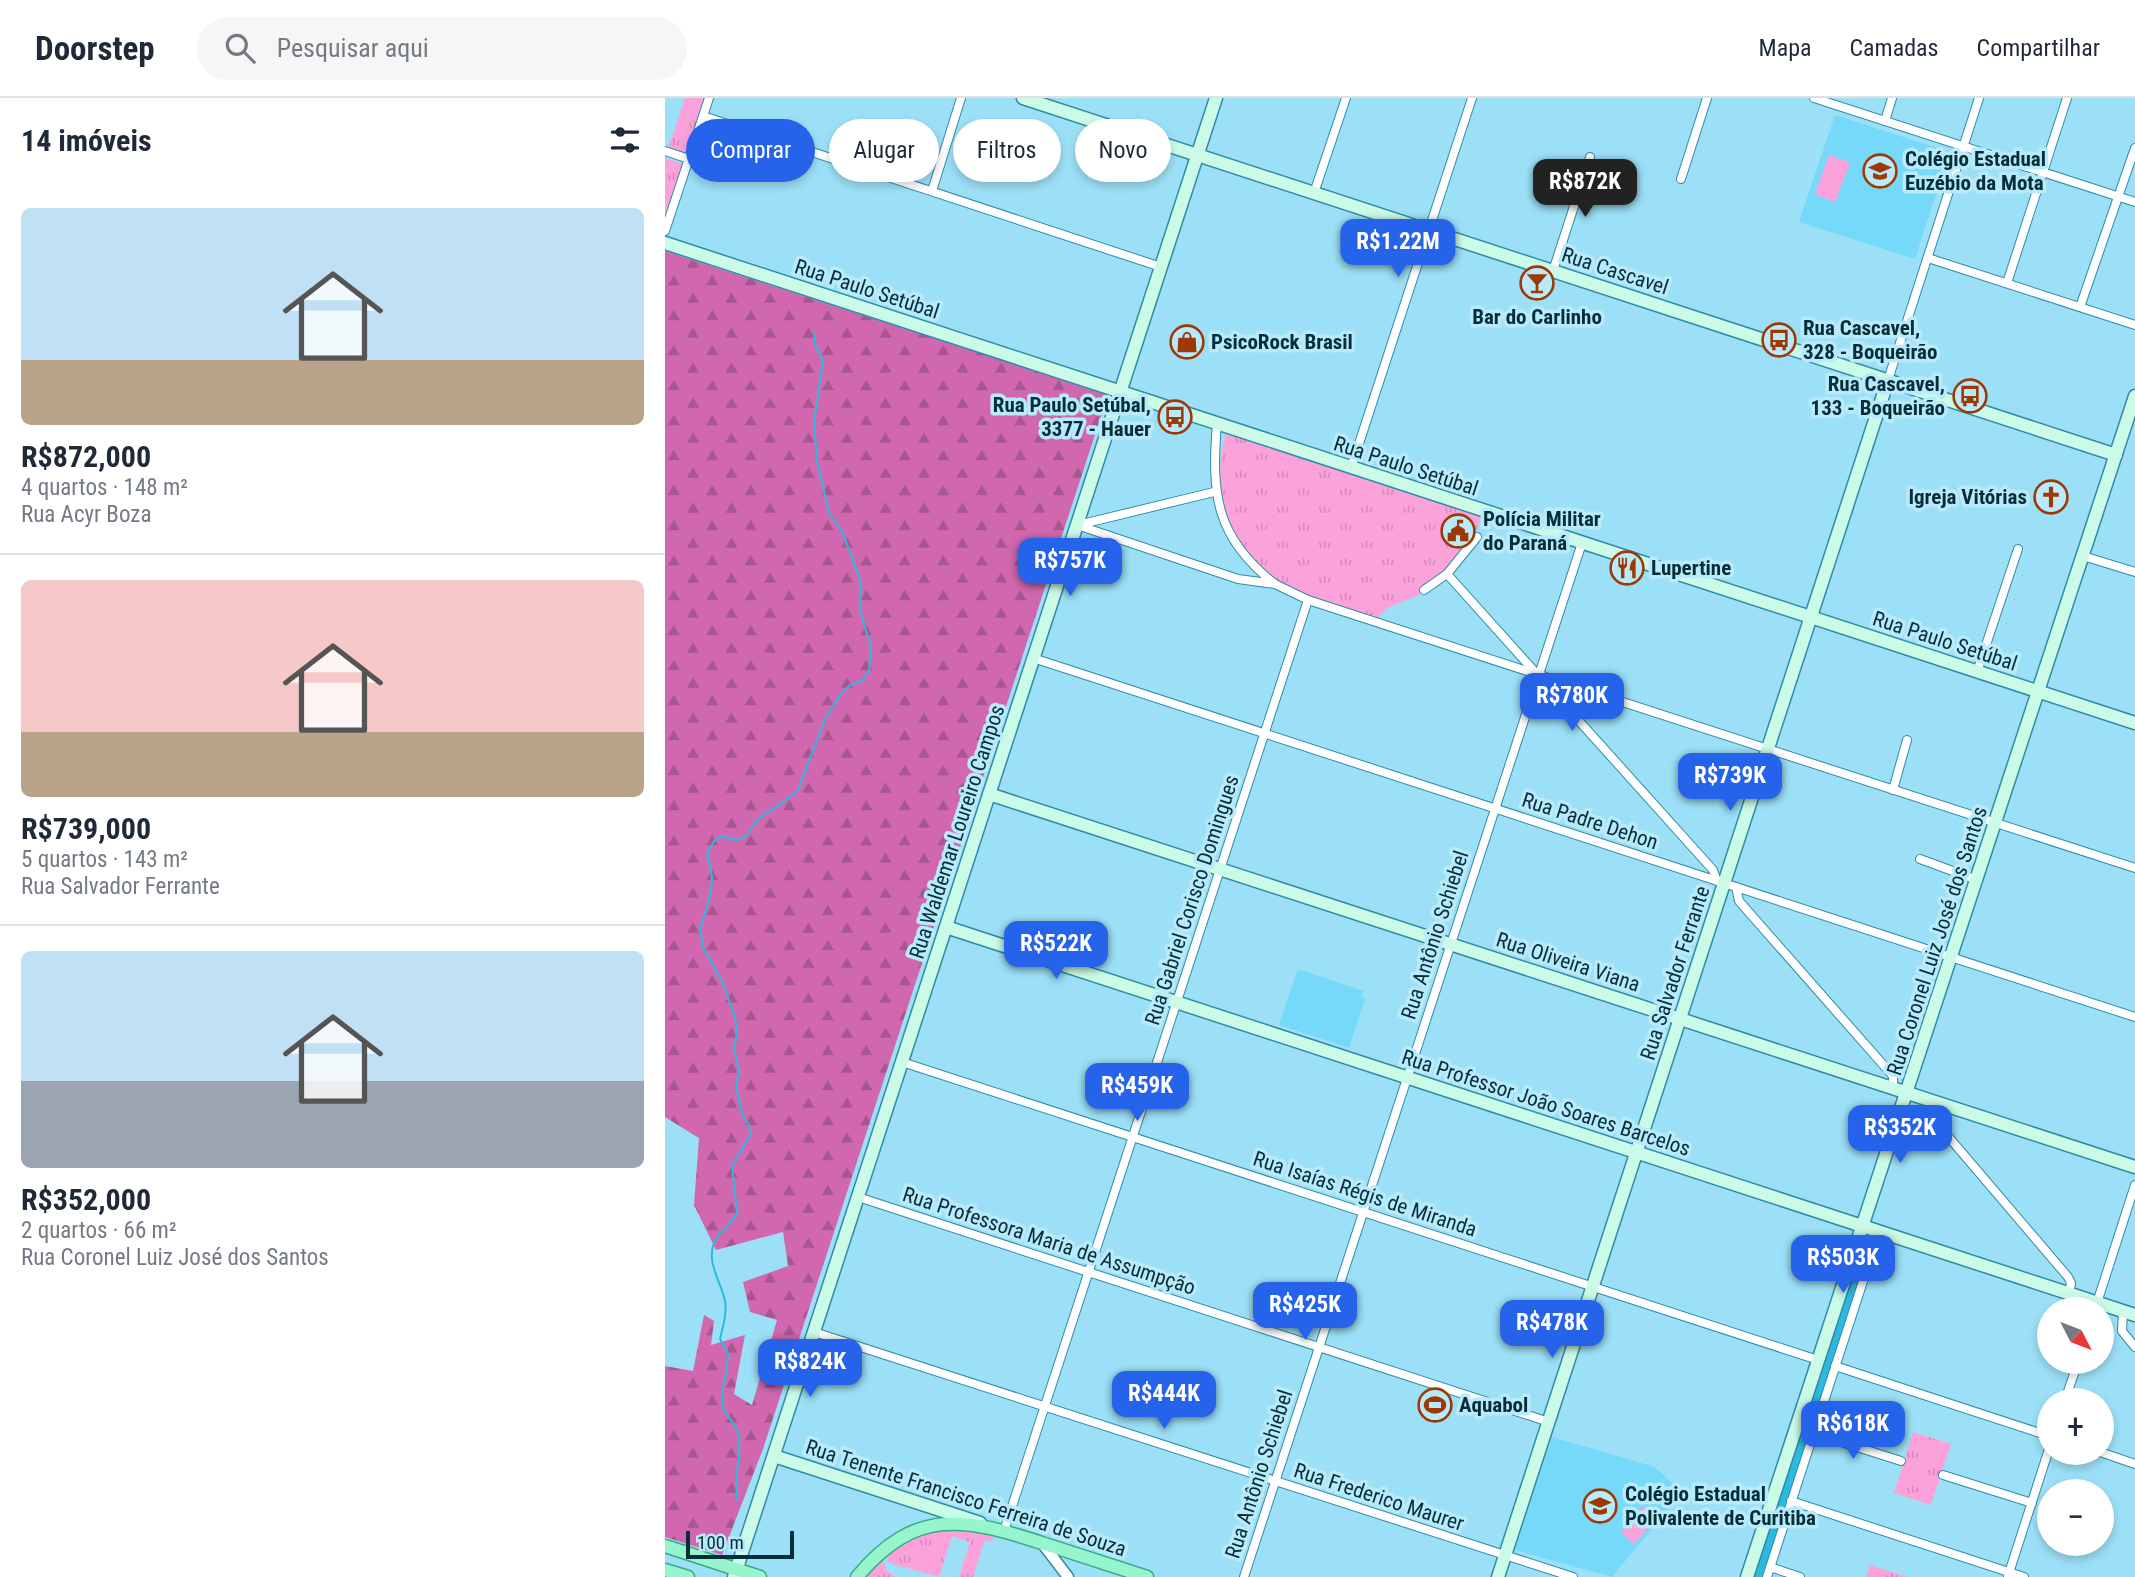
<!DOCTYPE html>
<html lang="pt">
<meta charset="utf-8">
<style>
body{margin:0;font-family:"Roboto Condensed",sans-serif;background:#f6f6f7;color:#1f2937;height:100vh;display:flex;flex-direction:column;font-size:26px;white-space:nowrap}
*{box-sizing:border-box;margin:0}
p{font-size:23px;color:#747a83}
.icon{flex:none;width:38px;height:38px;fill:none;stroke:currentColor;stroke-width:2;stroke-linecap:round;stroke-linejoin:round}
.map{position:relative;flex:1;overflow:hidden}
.side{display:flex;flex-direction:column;background:#fff;width:665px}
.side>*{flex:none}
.hud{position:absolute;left:21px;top:21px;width:665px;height:63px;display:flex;gap:14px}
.needle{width:46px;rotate:132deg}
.controls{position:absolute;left:1372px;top:1199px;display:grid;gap:14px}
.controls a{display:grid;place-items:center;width:77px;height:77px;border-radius:50%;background:#fff;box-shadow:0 4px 10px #0003;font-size:35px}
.scale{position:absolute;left:21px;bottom:18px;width:108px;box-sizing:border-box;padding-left:7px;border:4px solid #062e39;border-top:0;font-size:19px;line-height:24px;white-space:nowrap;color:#062e39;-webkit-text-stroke:5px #b8eafb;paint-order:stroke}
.price{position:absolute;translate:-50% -60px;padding:0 16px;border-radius:14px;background:#2563eb;color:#fff;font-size:23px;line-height:46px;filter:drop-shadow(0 2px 4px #0008)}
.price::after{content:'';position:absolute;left:50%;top:42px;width:21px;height:16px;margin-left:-10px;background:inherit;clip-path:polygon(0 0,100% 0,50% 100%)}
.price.current{background:#222;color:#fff}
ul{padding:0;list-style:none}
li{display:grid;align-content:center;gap:14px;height:371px;padding:0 21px}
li+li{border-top:2px solid #e0e1e3}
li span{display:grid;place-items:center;height:217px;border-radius:10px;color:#555}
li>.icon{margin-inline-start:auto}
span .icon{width:126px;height:126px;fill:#fffc;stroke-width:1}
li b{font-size:30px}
h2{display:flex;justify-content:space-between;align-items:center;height:84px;padding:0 21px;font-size:30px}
.tag{padding:0 24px;border-radius:32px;background:#fff;box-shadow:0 4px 10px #0003;font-size:24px;line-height:63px}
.tag.current{background:#2563eb;color:#fff}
header{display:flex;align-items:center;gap:42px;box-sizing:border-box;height:98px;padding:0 35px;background:#fff;border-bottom:2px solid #e0e1e3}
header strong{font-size:33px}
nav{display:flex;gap:38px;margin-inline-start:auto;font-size:24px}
.search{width:490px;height:63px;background:#f6f6f7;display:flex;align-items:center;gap:18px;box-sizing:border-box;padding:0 24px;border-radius:38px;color:#747a83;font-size:26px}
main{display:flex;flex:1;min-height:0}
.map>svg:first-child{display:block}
</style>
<header>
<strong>Doorstep</strong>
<div class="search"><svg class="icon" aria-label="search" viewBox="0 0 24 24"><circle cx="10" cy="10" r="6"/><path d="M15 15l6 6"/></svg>Pesquisar aqui</div>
<nav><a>Mapa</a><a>Camadas</a><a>Compartilhar</a></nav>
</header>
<main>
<section class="side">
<h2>14 imóveis<svg class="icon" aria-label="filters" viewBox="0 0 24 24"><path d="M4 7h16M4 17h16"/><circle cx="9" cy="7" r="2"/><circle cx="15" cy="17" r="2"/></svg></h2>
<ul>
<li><span style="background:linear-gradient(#bfe0f5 70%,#b9a48a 0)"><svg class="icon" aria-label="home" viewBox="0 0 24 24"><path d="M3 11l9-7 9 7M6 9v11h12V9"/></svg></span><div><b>R$872,000</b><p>4 quartos · 148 m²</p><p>Rua Acyr Boza</p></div></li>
<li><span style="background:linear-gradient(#f6c9c9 70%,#b9a48a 0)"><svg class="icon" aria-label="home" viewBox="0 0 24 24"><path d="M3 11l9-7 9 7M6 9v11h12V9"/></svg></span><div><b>R$739,000</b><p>5 quartos · 143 m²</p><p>Rua Salvador Ferrante</p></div></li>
<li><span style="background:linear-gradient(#bfe0f5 60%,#9aa5b1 0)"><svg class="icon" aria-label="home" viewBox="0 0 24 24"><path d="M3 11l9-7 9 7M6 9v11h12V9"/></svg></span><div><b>R$352,000</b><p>2 quartos · 66 m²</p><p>Rua Coronel Luiz José dos Santos</p></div></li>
</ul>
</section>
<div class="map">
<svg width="1470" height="1479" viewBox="0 0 1470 1479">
<defs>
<pattern id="forest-firs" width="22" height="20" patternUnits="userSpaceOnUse" patternTransform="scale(1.75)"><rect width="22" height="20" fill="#d168af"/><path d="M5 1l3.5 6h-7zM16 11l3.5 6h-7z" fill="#a8568f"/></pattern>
<pattern id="park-tufts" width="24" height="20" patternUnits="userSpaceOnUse" patternTransform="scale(1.75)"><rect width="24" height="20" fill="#fba2db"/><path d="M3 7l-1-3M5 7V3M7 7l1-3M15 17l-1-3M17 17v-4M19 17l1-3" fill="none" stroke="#d68cbd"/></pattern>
</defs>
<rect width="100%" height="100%" fill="#9ce0f7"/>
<g fill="#76d9fa">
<polygon points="1170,17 1285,54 1250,161 1134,124"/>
<polygon points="633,871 698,893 696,898 700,900 684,950 614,927"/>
<polygon points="887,1339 990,1369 1017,1395 947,1479 850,1452"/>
</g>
<g fill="#fba2db">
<polygon points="1164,57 1185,65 1170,104 1150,96"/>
<polygon points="979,1408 992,1420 969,1446 956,1434"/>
</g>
<polygon fill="url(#forest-firs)" points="0,153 443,297 98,1351 57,1457 0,1439 0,1268 28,1273 39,1217 49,1223 46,1247 80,1237 69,1296 87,1307 112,1222 85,1214 78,1184 123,1168 118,1134 51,1152 29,1107 34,1040 0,1019"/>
<g fill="url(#park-tufts)">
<polygon points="20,0 40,0 22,57 3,51"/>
<polygon points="0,60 18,66 0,121"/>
<path d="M561 335 817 419C806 449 784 476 755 491L757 496 722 510 711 521C678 510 639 502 611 482 560 445 545 393 561 335Z"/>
<polygon points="1248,1334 1286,1346 1266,1407 1229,1395"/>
<polygon points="282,1428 322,1435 329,1440 327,1444 320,1442 308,1479 294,1479 305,1444 287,1438 274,1479 224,1465 222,1456 234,1443"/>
<polygon points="217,1456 221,1472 231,1479 197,1479"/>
<polygon points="1205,1467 1242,1479 1201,1479"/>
</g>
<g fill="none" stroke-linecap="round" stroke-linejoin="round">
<path stroke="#2cb9e0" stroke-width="2" d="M72 1402C69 1381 75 1363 74 1342 74 1325 60 1320 58 1309 55 1289 63 1275 63 1255L55 1241C58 1228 62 1216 60 1203 57 1186 41 1165 49 1145 53 1134 66 1127 72 1115L67 1068 85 1037 84 1027 77 1016 71 987 74 974 69 950 72 935 70 919 57 883 38 849 35 832 46 794 47 779 42 755 50 742 58 738 71 742 80 739 93 721 132 694 161 619 175 597 185 587 197 583 204 573 206 549 196 516 195 482 178 435 164 415 152 363 149 325 158 262 149 245 150 235"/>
<polyline stroke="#2cb9e0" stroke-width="12" points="1092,1479 1202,1140"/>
<defs>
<g id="minor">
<polyline points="1149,0 1470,104"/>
<polyline points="38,18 496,169"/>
<polyline points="1220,23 1227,0"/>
<polyline points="0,53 24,61"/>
<polyline points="1016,81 1042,0"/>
<polyline points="267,93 296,0"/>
<polyline points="649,95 681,0"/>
<polyline points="0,133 44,0"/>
<polyline points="1263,160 1470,227"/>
<polyline points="888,173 925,59"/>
<polyline points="1342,185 1402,0"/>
<polyline points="1415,209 1470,50"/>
<polyline points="1223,282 1314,0"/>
<path d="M552 326C546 397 551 440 610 486"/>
<polyline points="686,370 807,0"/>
<polyline points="412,427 573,481 610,486 643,502 1470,770"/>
<polyline points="413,427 549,394"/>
<polyline points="1418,458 1470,474"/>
<polyline points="782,476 1048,772 1052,783"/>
<polyline points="759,492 782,476 812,439"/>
<polyline points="368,560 1470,919"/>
<polyline points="1312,574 1353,451"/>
<polyline points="1228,692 1242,642"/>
<polyline points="1255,761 1312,782"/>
<polyline points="1071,789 1074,803 1228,978 1228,990"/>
<polyline points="237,964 1153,1262"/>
<polyline points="1279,1007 1276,1030 1403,1179 1406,1185 1404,1196"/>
<polyline points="193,1099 884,1324"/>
<polyline points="1430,1211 1470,1087"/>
<polyline points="1458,1213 1457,1233 1470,1249"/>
<polyline points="149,1234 908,1479"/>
<polyline points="1170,1268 1384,1338"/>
<polyline points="1400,1302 1413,1264"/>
<polyline points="1148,1335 1236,1363"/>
<polyline points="1435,1354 1470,1366"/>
<polyline points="1278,1377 1367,1405"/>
<polyline points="1126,1403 1359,1479"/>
<polyline points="339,1433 643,502"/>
<polyline points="1105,1469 1135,1479"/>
<polyline points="1343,1478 1384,1351"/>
<polyline points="579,1479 917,445"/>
<polyline points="1102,1479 1214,1134"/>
</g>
<polyline id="tertiary" points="377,1445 403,1479"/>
<g id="secondary">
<polyline points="358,0 1451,357"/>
<polyline points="0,145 1470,625"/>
<polyline points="324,696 1470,1069"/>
<polyline points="281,829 1470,1217"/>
<polyline points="109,1358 315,1425"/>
<polyline points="69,1479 551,0"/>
<polyline points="833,1479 1223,282"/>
<polyline points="1082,1479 1470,298"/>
</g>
<g id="primary">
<polyline points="0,1448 95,1479"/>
<polyline points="0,1472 23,1479"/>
<path d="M192 1479C251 1408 301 1420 380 1446 414 1457 448 1468 482 1479"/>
</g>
</defs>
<use href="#minor" stroke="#2f8ba6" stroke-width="10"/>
<use href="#tertiary" stroke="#2f8ba6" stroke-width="13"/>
<use href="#secondary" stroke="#2f8ba6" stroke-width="15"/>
<use href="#primary" stroke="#37ab84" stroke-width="15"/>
<use href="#minor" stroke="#fff" stroke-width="8"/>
<use href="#tertiary" stroke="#fff" stroke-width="10"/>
<use href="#secondary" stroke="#cbfae6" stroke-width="12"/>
<use href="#primary" stroke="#97f5cd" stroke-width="12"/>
</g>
<defs>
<symbol id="school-ring" viewBox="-11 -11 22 22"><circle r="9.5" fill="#b8eafb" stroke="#9d3904" stroke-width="1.5"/><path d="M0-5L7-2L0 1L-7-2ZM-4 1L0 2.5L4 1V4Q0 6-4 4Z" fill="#9d3904"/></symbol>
<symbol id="bar-ring" viewBox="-11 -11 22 22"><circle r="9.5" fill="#b8eafb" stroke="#9d3904" stroke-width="1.5"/><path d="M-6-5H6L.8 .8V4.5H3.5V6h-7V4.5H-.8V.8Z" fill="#9d3904"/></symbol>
<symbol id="bus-ring" viewBox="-11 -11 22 22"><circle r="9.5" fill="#b8eafb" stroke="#9d3904" stroke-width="1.5"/><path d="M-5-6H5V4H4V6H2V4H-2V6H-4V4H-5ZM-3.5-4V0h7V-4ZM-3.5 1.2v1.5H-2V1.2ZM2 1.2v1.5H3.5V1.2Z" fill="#9d3904"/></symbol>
<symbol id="shop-ring" viewBox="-11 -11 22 22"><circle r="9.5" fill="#b8eafb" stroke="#9d3904" stroke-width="1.5"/><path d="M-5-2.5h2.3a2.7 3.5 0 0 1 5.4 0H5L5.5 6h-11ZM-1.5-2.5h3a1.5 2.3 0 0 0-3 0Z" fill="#9d3904"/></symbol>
<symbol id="church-ring" viewBox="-11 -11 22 22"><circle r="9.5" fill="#b8eafb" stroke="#9d3904" stroke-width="1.5"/><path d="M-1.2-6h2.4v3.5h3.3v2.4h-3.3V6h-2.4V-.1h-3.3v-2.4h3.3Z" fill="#9d3904"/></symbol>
<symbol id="civic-ring" viewBox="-11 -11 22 22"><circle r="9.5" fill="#b8eafb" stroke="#9d3904" stroke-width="1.5"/><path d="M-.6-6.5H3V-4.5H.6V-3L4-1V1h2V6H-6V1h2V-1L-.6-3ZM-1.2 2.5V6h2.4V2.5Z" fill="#9d3904"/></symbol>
<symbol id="restaurant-ring" viewBox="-11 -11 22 22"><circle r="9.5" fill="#b8eafb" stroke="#9d3904" stroke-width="1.5"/><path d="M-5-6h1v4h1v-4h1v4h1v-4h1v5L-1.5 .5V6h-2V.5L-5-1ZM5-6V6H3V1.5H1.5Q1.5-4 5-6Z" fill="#9d3904"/></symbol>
<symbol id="stadium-ring" viewBox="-11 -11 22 22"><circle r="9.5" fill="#b8eafb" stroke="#9d3904" stroke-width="1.5"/><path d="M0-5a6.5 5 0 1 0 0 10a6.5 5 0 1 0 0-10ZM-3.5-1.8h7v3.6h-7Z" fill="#9d3904"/></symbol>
</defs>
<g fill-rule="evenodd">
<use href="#school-ring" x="1196" y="54" width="38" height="38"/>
<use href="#bar-ring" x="853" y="166" width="38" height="38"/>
<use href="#bus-ring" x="1095" y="223" width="38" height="38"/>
<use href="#shop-ring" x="503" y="225" width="38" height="38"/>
<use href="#bus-ring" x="1286" y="279" width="38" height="38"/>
<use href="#bus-ring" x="491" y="300" width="38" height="38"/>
<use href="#church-ring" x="1367" y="380" width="38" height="38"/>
<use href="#civic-ring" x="774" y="414" width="38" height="38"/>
<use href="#restaurant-ring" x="943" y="451" width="38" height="38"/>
<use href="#stadium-ring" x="751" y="1288" width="38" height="38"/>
<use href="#school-ring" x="916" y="1389" width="38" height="38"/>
</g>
<g text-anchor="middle" stroke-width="7" stroke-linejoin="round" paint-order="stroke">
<g font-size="21" font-weight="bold" fill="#062e39" stroke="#b8eafb" text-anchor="start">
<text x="1240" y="68">Colégio Estadual<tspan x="1240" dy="24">Euzébio da Mota</tspan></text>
<text x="872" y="226" text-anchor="middle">Bar do Carlinho</text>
<text x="1138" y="237">Rua Cascavel,<tspan x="1138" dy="24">328 - Boqueirão</tspan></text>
<text x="546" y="251">PsicoRock Brasil</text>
<text x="1280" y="293" text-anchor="end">Rua Cascavel,<tspan x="1280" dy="24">133 - Boqueirão</tspan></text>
<text x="486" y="314" text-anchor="end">Rua Paulo Setúbal,<tspan x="486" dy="24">3377 - Hauer</tspan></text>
<text x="1362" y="406" text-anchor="end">Igreja Vitórias</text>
<text x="818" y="428">Polícia Militar<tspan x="818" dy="24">do Paraná</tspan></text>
<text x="986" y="477">Lupertine</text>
<text x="794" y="1314">Aquabol</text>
<text x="960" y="1403">Colégio Estadual<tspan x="960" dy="24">Polivalente de Curitiba</tspan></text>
</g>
<g font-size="21" fill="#062e39" stroke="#b8eafb">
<text transform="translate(950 173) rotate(18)" y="7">Rua Cascavel</text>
<text transform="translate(202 191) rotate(18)" y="7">Rua Paulo Setúbal</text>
<text transform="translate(741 368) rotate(18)" y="7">Rua Paulo Setúbal</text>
<text transform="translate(1280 543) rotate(18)" y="7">Rua Paulo Setúbal</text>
<text transform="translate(925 723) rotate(18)" y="7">Rua Padre Dehon</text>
<text transform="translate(292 734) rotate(-72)" y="7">Rua Waldemar Loureiro Campos</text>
<text transform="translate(527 802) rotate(-72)" y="7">Rua Gabriel Corisco Domingues</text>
<text transform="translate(770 837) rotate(-72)" y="7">Rua Antônio Schiebel</text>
<text transform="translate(1272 843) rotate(-72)" y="7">Rua Coronel Luiz José dos Santos</text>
<text transform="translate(903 864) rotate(18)" y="7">Rua Oliveira Viana</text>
<text transform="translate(1010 875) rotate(-72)" y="7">Rua Salvador Ferrante</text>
<text transform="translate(881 1005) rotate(18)" y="7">Rua Professor João Soares Barcelos</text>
<text transform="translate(700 1096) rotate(18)" y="7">Rua Isaías Régis de Miranda</text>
<text transform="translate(384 1143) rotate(18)" y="7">Rua Professora Maria de Assumpção</text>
<text transform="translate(594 1376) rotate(-72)" y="7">Rua Antônio Schiebel</text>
<text transform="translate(714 1399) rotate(18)" y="7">Rua Frederico Maurer</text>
<text transform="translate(301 1400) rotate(18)" y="7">Rua Tenente Francisco Ferreira de Souza</text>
</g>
</g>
</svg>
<div class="controls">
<a><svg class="needle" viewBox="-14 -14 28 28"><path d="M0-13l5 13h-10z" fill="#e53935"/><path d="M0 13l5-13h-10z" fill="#747a83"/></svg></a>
<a>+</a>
<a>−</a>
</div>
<div class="scale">100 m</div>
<b class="price current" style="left:920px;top:121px">R$872K</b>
<b class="price" style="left:733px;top:181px">R$1.22M</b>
<b class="price" style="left:405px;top:500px">R$757K</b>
<b class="price" style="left:907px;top:635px">R$780K</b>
<b class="price" style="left:1065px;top:715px">R$739K</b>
<b class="price" style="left:391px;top:883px">R$522K</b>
<b class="price" style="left:472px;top:1025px">R$459K</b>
<b class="price" style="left:1235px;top:1067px">R$352K</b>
<b class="price" style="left:1178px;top:1197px">R$503K</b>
<b class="price" style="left:640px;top:1244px">R$425K</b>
<b class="price" style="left:887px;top:1262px">R$478K</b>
<b class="price" style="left:145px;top:1301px">R$824K</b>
<b class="price" style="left:499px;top:1333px">R$444K</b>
<b class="price" style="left:1188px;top:1363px">R$618K</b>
<div class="hud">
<a class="tag current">Comprar</a>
<a class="tag">Alugar</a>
<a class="tag">Filtros</a>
<a class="tag">Novo</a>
</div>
</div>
</main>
